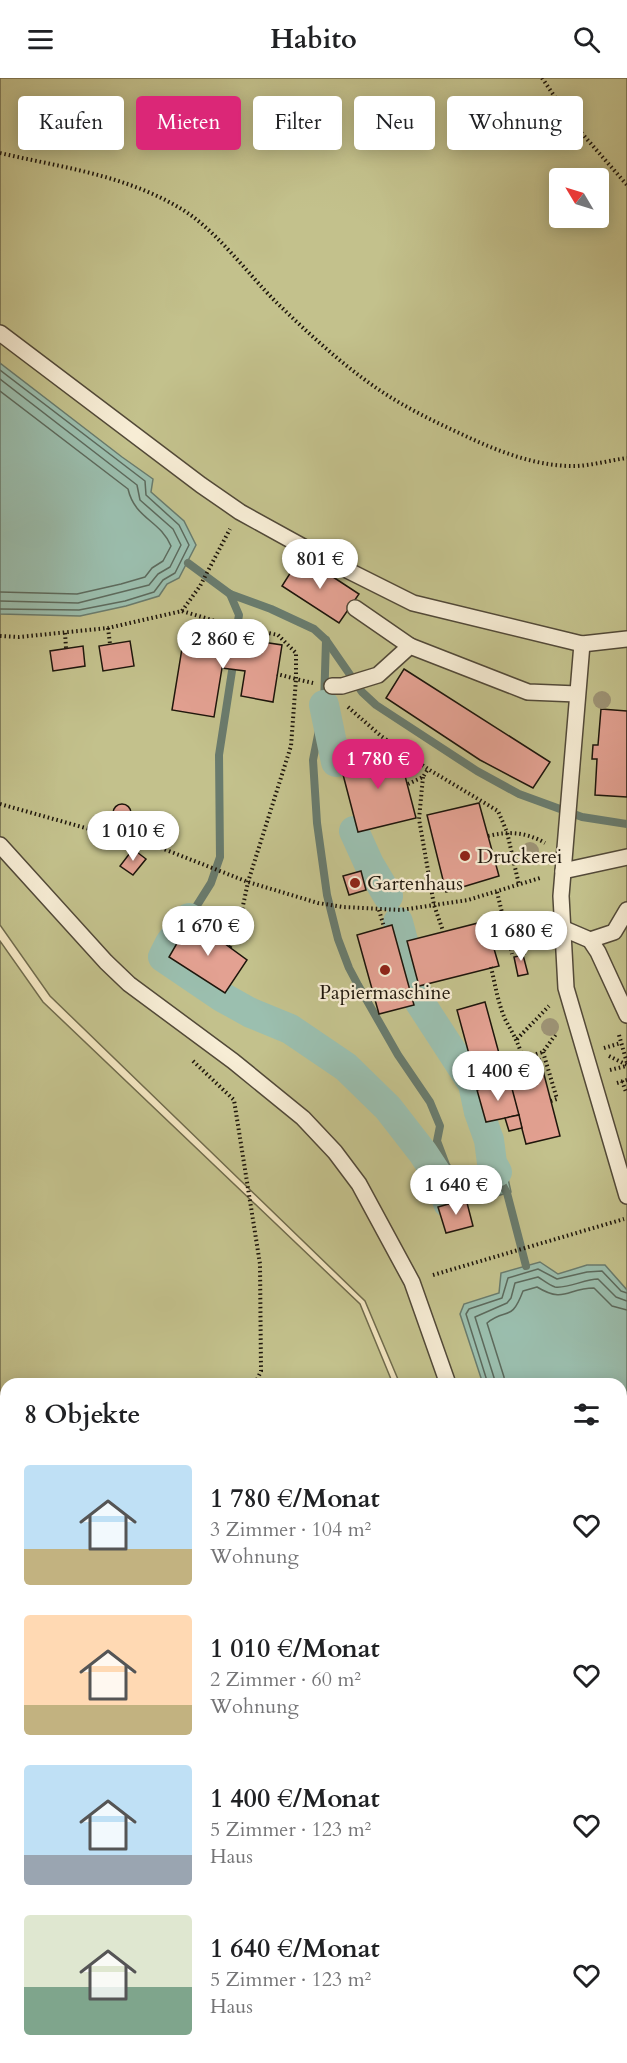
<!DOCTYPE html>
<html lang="de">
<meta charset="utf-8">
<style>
body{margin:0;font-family:Cardo,serif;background:#f6f6f6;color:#202124;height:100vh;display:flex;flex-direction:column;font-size:22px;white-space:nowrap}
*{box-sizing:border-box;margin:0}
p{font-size:20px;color:#757577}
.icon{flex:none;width:33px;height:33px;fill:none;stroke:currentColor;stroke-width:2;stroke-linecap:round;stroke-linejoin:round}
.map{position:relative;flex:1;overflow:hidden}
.panel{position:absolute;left:0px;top:1300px;width:627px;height:686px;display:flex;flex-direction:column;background:#fff;border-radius:18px 18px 0 0;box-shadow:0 3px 15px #0003}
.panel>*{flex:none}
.top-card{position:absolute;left:18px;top:18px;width:591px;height:54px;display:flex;gap:12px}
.needle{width:39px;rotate:308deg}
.controls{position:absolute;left:549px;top:90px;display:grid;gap:12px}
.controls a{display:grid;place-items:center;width:60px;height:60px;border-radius:6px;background:#fff;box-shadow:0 3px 15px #0003;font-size:30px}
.price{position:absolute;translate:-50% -51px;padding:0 14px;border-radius:21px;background:#fff;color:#222;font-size:20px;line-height:39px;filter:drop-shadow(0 2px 3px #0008)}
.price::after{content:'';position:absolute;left:50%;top:36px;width:18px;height:14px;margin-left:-9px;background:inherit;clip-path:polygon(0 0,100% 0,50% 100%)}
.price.selected{background:#db2777;color:#fff}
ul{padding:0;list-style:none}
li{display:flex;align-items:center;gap:18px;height:150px;padding:0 24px}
li span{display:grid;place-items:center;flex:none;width:168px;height:120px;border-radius:6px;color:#555}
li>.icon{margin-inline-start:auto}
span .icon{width:72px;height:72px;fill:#fffc;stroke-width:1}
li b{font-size:26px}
h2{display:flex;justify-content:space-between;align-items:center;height:72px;padding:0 24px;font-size:26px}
.chip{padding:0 21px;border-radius:6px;background:#fff;box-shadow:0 3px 15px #0003;font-size:21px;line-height:54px}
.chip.selected{background:#db2777;color:#fff}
header{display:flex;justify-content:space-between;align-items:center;height:78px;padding:0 24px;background:#fff;font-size:27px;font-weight:700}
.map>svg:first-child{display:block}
</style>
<header><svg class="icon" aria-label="menu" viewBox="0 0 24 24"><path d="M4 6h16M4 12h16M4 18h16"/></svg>Habito<svg class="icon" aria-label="search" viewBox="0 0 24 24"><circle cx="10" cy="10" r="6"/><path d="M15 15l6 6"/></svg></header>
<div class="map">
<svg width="627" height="1985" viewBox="0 0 627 1985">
<rect width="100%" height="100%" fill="#f2e4bf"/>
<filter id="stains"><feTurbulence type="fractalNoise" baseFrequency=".00333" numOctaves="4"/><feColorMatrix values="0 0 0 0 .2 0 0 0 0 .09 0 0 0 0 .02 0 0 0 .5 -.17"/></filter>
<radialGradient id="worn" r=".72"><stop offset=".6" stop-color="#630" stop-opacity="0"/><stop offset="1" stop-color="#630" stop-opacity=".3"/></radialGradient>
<path fill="#c3c18c" stroke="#706b4c" stroke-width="1.5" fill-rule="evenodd" d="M0 0H627V1985H0V863L43 924 360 1226 393 1306H6V1980H621V1306H400L365 1223 50 918 0 847ZM560 100H598V140H560Z"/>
<g fill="#9bbfaf" stroke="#697b6d" stroke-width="1.5">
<polygon points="0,285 122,379 153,401 151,414 184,443 196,467 179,500 167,506 159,518 126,528 80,538 0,536"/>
<polygon points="504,1083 511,1114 493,1119 487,1107 483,1087"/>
<polygon points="540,1184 558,1196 587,1187 605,1187 627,1212 627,1379 621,1383 621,1306 483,1306 460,1236 464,1226 499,1215 501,1195"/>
</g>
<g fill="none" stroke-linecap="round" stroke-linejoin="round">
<g stroke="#5c6a5d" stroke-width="1.5">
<polyline points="0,292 145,403 146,417 179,447 189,467 175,495 163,502 154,514 125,523 79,532 0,531"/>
<polyline points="0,301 137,407 140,422 173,451 181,467 170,489 158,496 149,507 78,525 0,523"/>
<path d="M0 313 128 411C135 441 160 442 171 468L163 483 152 490 145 499 121 506 77 516 0 514"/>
<polyline points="488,1306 466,1236 469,1231 502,1220 508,1200 538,1191 557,1201 587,1194 602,1193 621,1213 627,1215"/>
<path d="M496 1306 475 1239 507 1225 511 1220 515 1205 538 1199C543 1202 549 1207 555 1209 567 1211 585 1201 598 1201L616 1219 627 1223"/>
<path d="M505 1306 504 1299 487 1245C507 1229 511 1245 523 1213L537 1209C565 1226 567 1210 594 1210L612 1228 627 1232"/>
</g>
<g stroke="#697b6d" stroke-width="8">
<polyline points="188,485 230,516 271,531 314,551 326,562 362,614 376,627 477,693 519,716 582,739 627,746"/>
<polyline points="230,516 239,537 235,560"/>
<polyline points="326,562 324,627 313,682 317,745 327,817 338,861 349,890 358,907 398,977 430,1024 440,1048 437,1063 446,1087 455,1100 470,1107 482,1108 497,1105"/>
<polyline points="189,840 211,805 220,779 219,677 232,593"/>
<polyline points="502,1106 507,1115 526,1188"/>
<polyline points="0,1820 6,1813"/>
</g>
<g stroke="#9bbfaf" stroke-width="30">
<polyline points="324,627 336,684"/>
<polyline points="354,753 369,786 388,818"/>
<polyline points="189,840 170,865 163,879 222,919 251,935 290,951 346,989 388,1030 423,1075 440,1101 448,1125"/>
<polyline points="398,844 419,923 473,1006 479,1034 489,1062 492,1085 497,1094"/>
</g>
</g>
<g fill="#e3a192" stroke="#1d150b" stroke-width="1.5">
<polygon points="301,478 359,516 339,545 282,508"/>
<polygon points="185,552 282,567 273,624 241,618 245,593 222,590 214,639 172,632"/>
<polygon points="130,563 134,588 103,593 99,568"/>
<polygon points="83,568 85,588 53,593 50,573"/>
<polygon points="404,591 550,684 533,710 480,682 386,620"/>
<polygon points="601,631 627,633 627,719 595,717 597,681 592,681 593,667 598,667"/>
<polygon points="398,671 416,740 358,754 340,685"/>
<polygon points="479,725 499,798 446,814 427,737"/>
<circle cx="122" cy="735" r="9"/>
<polygon points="133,771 146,781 133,797 120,788"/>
<polygon points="361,793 366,812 349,817 343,798"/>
<polygon points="191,841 247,882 225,915 169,879"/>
<polygon points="486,843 499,888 419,908 407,863"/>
<polygon points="392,847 414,927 379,936 357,857"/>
<polygon points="523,866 525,876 523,877 528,896 518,898 514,879 519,878 517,867"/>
<polygon points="485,924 500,979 472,987 457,932"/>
<polygon points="540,981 560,1058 526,1066 506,990"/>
<polygon points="510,1003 519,1037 486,1044 477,1012"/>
<polygon points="519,1037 522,1050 509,1053 505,1040"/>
<polygon points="466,1121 473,1148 446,1155 438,1129"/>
</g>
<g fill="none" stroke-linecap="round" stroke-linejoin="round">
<defs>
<g id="service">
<polyline points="0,255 201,407 240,434 327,482 413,525 582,566 561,818 566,910 627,1118"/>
<polyline points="355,530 410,568"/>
<polyline points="582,566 627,561"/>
<polyline points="332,608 342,608 378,597 410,568 528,614 577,616"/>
<polyline points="0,767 106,884 129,906 233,983 303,1040 335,1074 359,1106 412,1204 448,1306"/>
<polyline points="563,793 627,779"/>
<polyline points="562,850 590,862 598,874 627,937"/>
<polyline points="590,862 614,854 627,832"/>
</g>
</defs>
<use href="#service" stroke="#524938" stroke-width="18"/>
<g stroke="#1d150b" stroke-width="4" stroke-dasharray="1.5 3" stroke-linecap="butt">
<polyline points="542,0 572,44 627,107"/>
<path d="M0 75C60 89 124 97 178 129 214 149 246 194 276 224 312 259 352 296 395 322 420 337 446 349 472 361 505 376 541 389 577 388 594 387 611 382 627 380"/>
<polyline points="182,533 200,508 230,451"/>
<polyline points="108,550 110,566"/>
<polyline points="65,555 66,570"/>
<polyline points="0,558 19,559 108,550 182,533 225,546 278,557 296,575 296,601 313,605"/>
<polyline points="348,629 381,658 428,691 498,733 507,754 519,807"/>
<polyline points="423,699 419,741 434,827 443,853"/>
<polyline points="408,706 423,699 428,691"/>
<polyline points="0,726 125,761 156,768 248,804 318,825 343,829 401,832 468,822 540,800"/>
<path d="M488 758C509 753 526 754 545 765"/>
<polyline points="137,774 143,765"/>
<polyline points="497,814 512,876"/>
<polyline points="379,832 384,849"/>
<polyline points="230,869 237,856 248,804 291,668 296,601 277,596"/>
<polyline points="494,870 543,859"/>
<path d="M491 889C495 906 498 925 505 941 514 958 519 965 524 985"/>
<polyline points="619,957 627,985"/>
<polyline points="517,961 549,928"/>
<polyline points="604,970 621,965"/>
<polyline points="543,974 557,1021 551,1023"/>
<polyline points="609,978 627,987"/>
<polyline points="193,983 234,1022 260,1186 261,1293 255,1306"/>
<polyline points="610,992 626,988"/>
<polyline points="622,1003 626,1014"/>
<polyline points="502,1005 497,988 543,974 556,956"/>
<polyline points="617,1005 627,1002"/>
<polyline points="433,1197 624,1141"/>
<polyline points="621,1516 627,1514"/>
<polyline points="621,1524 627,1540"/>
<polyline points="621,1632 627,1571"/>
<polyline points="621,1641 627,1662"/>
<polyline points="296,1980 298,1985"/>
</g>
<use href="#service" stroke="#f7edd5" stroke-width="15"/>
</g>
<g fill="#9d9375">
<circle cx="602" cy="622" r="9"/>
<circle cx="530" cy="773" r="9"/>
<circle cx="550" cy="949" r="9"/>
</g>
<g fill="#8f2418" stroke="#f7edd5" stroke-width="2">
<circle cx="465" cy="778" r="6"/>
<circle cx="355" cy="805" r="6"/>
<circle cx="385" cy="892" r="6"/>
</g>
<g text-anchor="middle" stroke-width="4.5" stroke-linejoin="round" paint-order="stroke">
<g font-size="20" fill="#1d150b" stroke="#f7edd5" text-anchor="start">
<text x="477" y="785">Druckerei</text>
<text x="367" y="812">Gartenhaus</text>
<text x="385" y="921" text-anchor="middle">Papiermaschine</text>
</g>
</g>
<rect width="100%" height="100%" filter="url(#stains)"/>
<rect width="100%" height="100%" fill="url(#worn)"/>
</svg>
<div class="controls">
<a><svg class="needle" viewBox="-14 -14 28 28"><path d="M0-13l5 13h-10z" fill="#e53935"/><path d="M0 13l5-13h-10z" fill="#757577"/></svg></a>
</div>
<b class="price" style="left:320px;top:512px">801 €</b>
<b class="price" style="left:223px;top:592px">2 860 €</b>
<b class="price selected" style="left:378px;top:712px">1 780 €</b>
<b class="price" style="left:133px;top:784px">1 010 €</b>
<b class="price" style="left:208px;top:879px">1 670 €</b>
<b class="price" style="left:521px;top:884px">1 680 €</b>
<b class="price" style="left:498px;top:1024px">1 400 €</b>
<b class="price" style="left:456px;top:1138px">1 640 €</b>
<div class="top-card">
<a class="chip">Kaufen</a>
<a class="chip selected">Mieten</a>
<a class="chip">Filter</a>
<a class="chip">Neu</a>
<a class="chip">Wohnung</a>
</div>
<section class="panel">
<h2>8 Objekte<svg class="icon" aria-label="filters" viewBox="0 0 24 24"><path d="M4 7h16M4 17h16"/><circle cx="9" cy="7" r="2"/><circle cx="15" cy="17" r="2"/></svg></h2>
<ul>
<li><span style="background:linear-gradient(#bfe0f5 70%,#c2b280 0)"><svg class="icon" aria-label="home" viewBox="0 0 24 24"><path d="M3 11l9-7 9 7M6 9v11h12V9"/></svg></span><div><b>1 780 €/Monat</b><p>3 Zimmer · 104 m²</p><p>Wohnung</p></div><svg class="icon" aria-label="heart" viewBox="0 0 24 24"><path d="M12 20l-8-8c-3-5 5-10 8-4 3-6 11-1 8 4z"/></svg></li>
<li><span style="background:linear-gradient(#ffd9b3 75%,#c2b280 0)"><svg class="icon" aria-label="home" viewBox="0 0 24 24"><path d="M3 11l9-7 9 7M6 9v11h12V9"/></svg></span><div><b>1 010 €/Monat</b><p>2 Zimmer · 60 m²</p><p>Wohnung</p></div><svg class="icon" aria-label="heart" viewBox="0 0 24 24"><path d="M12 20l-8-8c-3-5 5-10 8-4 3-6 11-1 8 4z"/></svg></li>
<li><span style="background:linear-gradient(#bfe0f5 75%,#9aa5b1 0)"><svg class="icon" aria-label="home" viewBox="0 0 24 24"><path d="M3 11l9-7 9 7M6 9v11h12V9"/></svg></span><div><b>1 400 €/Monat</b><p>5 Zimmer · 123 m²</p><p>Haus</p></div><svg class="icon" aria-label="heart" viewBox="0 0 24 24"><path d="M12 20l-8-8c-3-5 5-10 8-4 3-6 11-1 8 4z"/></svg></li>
<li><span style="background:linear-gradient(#dfe7d0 60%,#7fa58c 0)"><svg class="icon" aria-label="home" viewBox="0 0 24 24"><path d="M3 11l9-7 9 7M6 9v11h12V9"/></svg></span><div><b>1 640 €/Monat</b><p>5 Zimmer · 123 m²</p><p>Haus</p></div><svg class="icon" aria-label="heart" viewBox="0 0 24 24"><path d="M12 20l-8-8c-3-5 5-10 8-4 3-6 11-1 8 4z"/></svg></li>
</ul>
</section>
</div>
